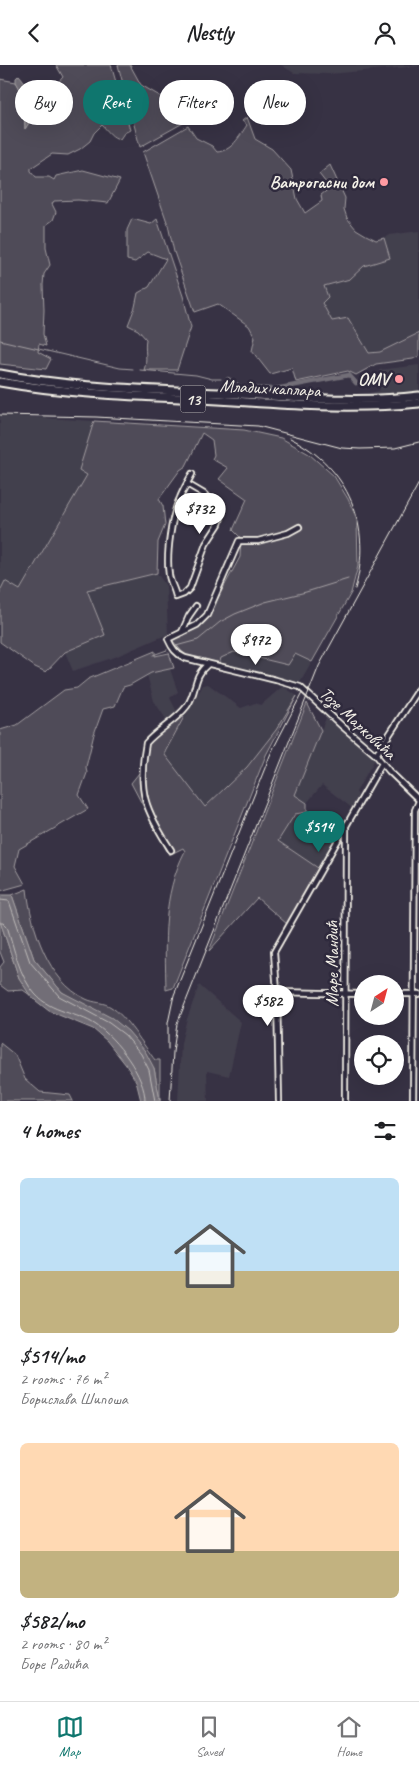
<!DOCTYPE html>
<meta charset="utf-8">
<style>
body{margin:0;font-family:Caveat,sans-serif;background:#f2f2f2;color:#202124;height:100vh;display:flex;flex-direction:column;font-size:19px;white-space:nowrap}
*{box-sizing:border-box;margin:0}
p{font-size:16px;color:#757577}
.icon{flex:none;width:28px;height:28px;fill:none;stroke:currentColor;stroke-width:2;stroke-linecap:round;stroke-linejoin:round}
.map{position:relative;height:1036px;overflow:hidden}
.side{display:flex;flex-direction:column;background:#fff;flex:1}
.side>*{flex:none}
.guide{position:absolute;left:15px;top:15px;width:390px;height:45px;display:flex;gap:10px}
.needle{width:32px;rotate:36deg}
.fabs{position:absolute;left:354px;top:910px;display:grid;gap:10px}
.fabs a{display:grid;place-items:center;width:50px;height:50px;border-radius:50%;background:#fff;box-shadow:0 5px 20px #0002;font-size:25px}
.price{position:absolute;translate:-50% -42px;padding:0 11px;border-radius:18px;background:#fff;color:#222;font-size:16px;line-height:32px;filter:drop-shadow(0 1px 2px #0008)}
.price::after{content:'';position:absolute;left:50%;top:30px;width:15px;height:11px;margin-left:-8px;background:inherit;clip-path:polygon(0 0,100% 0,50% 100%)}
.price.active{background:#0f766e;color:#fff}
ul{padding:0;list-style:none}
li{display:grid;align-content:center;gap:10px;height:265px;padding:0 20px}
li span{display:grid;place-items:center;height:155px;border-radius:8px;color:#555}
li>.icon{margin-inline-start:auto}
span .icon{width:90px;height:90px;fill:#fffc;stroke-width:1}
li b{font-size:21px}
h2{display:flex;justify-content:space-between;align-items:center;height:60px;padding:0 20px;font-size:21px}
.chip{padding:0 18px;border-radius:22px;background:#fff;box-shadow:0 5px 20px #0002;font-size:18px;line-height:45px}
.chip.active{background:#0f766e;color:#fff}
header{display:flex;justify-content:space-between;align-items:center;height:65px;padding:0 20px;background:#fff;font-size:22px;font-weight:800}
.tab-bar{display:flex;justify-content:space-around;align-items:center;height:70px;border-top:1px solid #e0e0e0;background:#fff;font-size:14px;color:#757577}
.tab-bar a{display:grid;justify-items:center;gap:2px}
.tab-bar .active{color:#0f766e}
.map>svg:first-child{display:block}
</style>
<header><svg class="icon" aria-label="back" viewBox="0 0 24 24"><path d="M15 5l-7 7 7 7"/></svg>Nestly<svg class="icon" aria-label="person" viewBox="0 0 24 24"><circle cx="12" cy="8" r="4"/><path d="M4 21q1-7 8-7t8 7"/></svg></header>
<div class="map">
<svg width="419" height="1036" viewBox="0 0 419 1036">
<rect width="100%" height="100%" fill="#373244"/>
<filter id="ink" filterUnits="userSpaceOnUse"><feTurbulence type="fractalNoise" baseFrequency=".02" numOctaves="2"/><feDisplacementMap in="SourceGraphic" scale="10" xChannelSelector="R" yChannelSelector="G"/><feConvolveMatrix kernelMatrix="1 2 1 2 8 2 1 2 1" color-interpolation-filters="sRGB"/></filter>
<g filter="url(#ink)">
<g fill="#433f4e">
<polygon points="281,0 419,0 419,1 329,9 294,8"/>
<polygon points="419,166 419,268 380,287 369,288 348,254 332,257 322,238 328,232 324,221 350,214 364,201 389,193 384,173 389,170"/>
<polygon points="419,300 419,328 382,331 369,328 379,326 380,323 379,305"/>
<polygon points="0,350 94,356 79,405 87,410 20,525 5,516 0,526"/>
<polygon points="157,508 166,521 168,569 115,592 73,606 65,587 105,570 87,525"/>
<polygon points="233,587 288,600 295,589 312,597 298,621 219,600 221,593"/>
<polygon points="170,604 178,627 170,633 177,647 168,657 154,636 147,610 151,608"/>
<polygon points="208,619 241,643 255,638 261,640 283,621 297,631 276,665 247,702 205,742 165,690 165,687 203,620"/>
<polygon points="326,653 374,692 374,696 356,727 358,730 352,743 322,720 306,739 295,730"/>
<polygon points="304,748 339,770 318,803 278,776 295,749"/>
<polygon points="199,920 241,957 229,1011 207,1006 208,1036 178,1036 181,978 186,957"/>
</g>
<g fill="#504b59" stroke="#a29ea0">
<path d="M56 0H111L130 65 124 68 120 74C112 73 108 66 102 60L94 68 90 76 80 84 68 90 52 89 31 103V106L36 112H49L54 115 56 111 83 105 120 115 108 138 78 135 54 136 52 139 56 147 53 155 46 160V183L50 200 44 209 43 220 44 245 43 269 46 281 39 279 38 287 51 294 46 304 0 299V14L16 17C28 35 23 44 25 64 34 52 32 38 30 24 48 32 50 26 63 12Z"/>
<polygon points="118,0 130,0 141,20 165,34 189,33 211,26 213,37 192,53 140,82"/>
<path d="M247 52 255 74 272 84 291 105 297 134 305 148 322 136 321 130 330 123 319 109 330 100 345 133 344 144 347 153 356 164 366 170 376 175 384 173 390 193 364 201 350 214 324 221 328 232 322 238 332 256 348 253 369 288 380 287 419 268V291L413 294 376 299 356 310 348 306 296 317 292 303 270 309 252 286 255 272 249 261 218 239 195 247 174 187 168 160 143 87 188 61 196 73 212 81 217 87C232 86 239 72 247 60L242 56Z"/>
<path d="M132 154 151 159 157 154 183 231 191 262 177 305H144C148 294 144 285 146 274L138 265 128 260 135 242 138 228 149 222 166 194 148 187 135 197 127 195V165Z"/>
<polygon points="94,356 244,365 281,373 309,389 334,411 348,434 357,454 358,501 351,528 312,597 295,589 288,600 234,587 221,593 219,600 185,590 172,575 205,557 240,492 241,473 233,465 247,434 219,414 228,403 212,394 214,390 212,375 202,368 186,401 180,405 159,434 163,441 165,460 158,477 157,508 87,525 105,570 65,587 46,607 35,602 0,577 0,526 5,516 20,525 87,410 79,405"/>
<polygon points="155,586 155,591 169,588 174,603 151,608 130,620 123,622 115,641 103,644 94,669 86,702 87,708 79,730 88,744 19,784 15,801 25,819 0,826 0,665 17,660 64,625 77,623 88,614"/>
<path d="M297 631 266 690 173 923 166 925C165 876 162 831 185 786L183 783 169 790 131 718 143 703 145 674 159 665 177 647 184 652 165 687V690L205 742 247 702 276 665Z"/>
<polygon points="307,638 321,665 295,730 307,738 307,747 295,749 278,776 318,803 287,859 257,833 209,886"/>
<path d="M27 824C31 862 48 917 86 934 94 938 104 937 111 942 125 950 145 982 155 995H160V1036L154 1003 81 939 62 927 34 894 12 830Z"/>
<polygon points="0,856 19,913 41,938 23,925 8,926 0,920 0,902 4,897 0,887"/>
<polygon points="0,978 15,990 25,1014 40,1027 70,1030 73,1036 0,1036"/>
</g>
<g fill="#726e77" stroke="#a6a2a4">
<path d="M19 10C33 25 37 48 25 64V33L16 17V13Z"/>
<polygon points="0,830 12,830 34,894 62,927 112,953 128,966 145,986 154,1003 160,1036 141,1036 136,1016 126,1000 107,976 93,964 49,946 31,932 19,913 0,856"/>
</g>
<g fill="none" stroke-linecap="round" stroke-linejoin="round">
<g stroke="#c0bdbb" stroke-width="1">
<polyline points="0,835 9,836 30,897 59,931 109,958 125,970 141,989 149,1005 155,1036"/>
<path d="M0 858H4L7 861C14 883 19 911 35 929 52 948 77 947 96 960 116 973 146 1012 145 1036"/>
</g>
<g stroke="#a6a2a4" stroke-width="1">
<polyline points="0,275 120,303 133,304"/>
<polyline points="140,305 196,310 212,314 221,314"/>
<polyline points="176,581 198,575 220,557 235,549 265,537 306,527 348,514"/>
<polyline points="153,590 167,585"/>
</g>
<polyline stroke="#726e77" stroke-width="4.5" points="228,314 242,323 275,324 349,310 356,318"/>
<defs>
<g id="minor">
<path d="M187 419 204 429 222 449 219 459 206 479 190 523 184 529 176 532C175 524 170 518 169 510 166 490 171 452 180 433 183 425 188 417 192 409"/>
<path d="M299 462 288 468 258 476H239L207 550 197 560 168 574C172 583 176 589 185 593L276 615 300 622 342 661 376 690 389 706 419 735"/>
<polyline points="182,567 189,551 196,541"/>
<polyline points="376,690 419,624"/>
<path d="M171 785C145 745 137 726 146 678 158 664 176 656 187 641 198 625 192 612 208 599"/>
<polyline points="277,927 362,929"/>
<polyline points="395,929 419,929"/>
<polyline points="279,1036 277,927 274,887 382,698"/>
<polyline points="345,1036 346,763"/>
<polyline points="413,1036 415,745 419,736"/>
</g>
<g id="highway">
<path d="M0 309C71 323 146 324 219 328 285 331 353 339 419 331"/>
<path d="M0 317C67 329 136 331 204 334 275 339 347 345 419 338"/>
</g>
</defs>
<use href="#minor" stroke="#f4f1e8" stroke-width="8"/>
<use href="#highway" stroke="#f4f1e8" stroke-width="11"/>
<use href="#minor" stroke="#2f2a3d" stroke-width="4.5"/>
<use href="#highway" stroke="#2f2a3d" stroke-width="7"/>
<g stroke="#f4f1e8" stroke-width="1">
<polyline points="0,350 96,352 258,361 342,383 360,384 395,383 419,377"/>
<path d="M290 373C349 402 373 462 355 524"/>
<polyline points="168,984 168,958 174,930 271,688 302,628"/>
<polyline points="170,1036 173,987 177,959 319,601 419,418"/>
</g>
</g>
</g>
<g fill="#ff9aa2" stroke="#2f2a3d" stroke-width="2">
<circle cx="384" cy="117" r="5"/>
<circle cx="399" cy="314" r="5"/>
</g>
<g text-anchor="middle" stroke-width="5" stroke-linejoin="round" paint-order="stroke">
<rect fill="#2f2a3d" stroke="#b9b5b5" stroke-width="1" x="180.5" y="320.5" width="25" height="27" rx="4"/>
<g font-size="16" font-weight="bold" fill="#f4f1e8">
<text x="193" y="340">13</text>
</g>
<g font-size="18" font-weight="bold" fill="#f4f1e8" stroke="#2f2a3d" text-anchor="end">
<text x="374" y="123">Ватрогасни дом</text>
<text x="389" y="320">OMV</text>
</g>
<g font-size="18" fill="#f4f1e8" stroke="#2f2a3d">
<text transform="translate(270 323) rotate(3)" y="6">Младих каплара</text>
<text transform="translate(358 658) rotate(43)" y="6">Тозе Марковића</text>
<text transform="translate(332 899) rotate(-90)" y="6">Маре Мандић</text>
</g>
</g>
</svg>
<div class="fabs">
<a><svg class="needle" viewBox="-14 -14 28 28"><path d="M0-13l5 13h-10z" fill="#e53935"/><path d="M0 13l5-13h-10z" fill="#757577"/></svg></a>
<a><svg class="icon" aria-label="locate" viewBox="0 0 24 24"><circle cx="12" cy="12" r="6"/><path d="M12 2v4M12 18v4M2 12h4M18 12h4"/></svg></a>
</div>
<b class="price" style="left:200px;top:470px">$732</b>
<b class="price" style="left:256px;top:601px">$972</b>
<b class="price active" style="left:319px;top:788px">$514</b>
<b class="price" style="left:268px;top:962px">$582</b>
<div class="guide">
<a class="chip">Buy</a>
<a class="chip active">Rent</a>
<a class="chip">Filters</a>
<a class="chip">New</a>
</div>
</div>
<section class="side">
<h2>4 homes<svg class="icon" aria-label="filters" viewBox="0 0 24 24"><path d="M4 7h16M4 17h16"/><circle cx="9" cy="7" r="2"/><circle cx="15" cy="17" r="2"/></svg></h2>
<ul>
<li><span style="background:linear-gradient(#bfe0f5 60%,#c2b280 0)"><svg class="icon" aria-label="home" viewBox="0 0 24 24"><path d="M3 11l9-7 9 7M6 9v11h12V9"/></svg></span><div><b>$514/mo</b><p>2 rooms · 76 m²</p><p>Борислава Шипоша</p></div></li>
<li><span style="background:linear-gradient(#ffd9b3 70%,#c2b280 0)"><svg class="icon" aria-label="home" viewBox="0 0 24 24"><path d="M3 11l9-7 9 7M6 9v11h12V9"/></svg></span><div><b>$582/mo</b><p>2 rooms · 80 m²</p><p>Боре Радића</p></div></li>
</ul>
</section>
<nav class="tab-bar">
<a class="active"><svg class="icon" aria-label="map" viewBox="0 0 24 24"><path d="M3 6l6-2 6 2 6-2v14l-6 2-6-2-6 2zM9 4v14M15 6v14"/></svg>Map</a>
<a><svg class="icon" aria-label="saved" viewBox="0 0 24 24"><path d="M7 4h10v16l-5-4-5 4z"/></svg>Saved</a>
<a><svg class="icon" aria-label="home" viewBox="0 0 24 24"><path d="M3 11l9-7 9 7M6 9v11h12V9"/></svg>Home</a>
</nav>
